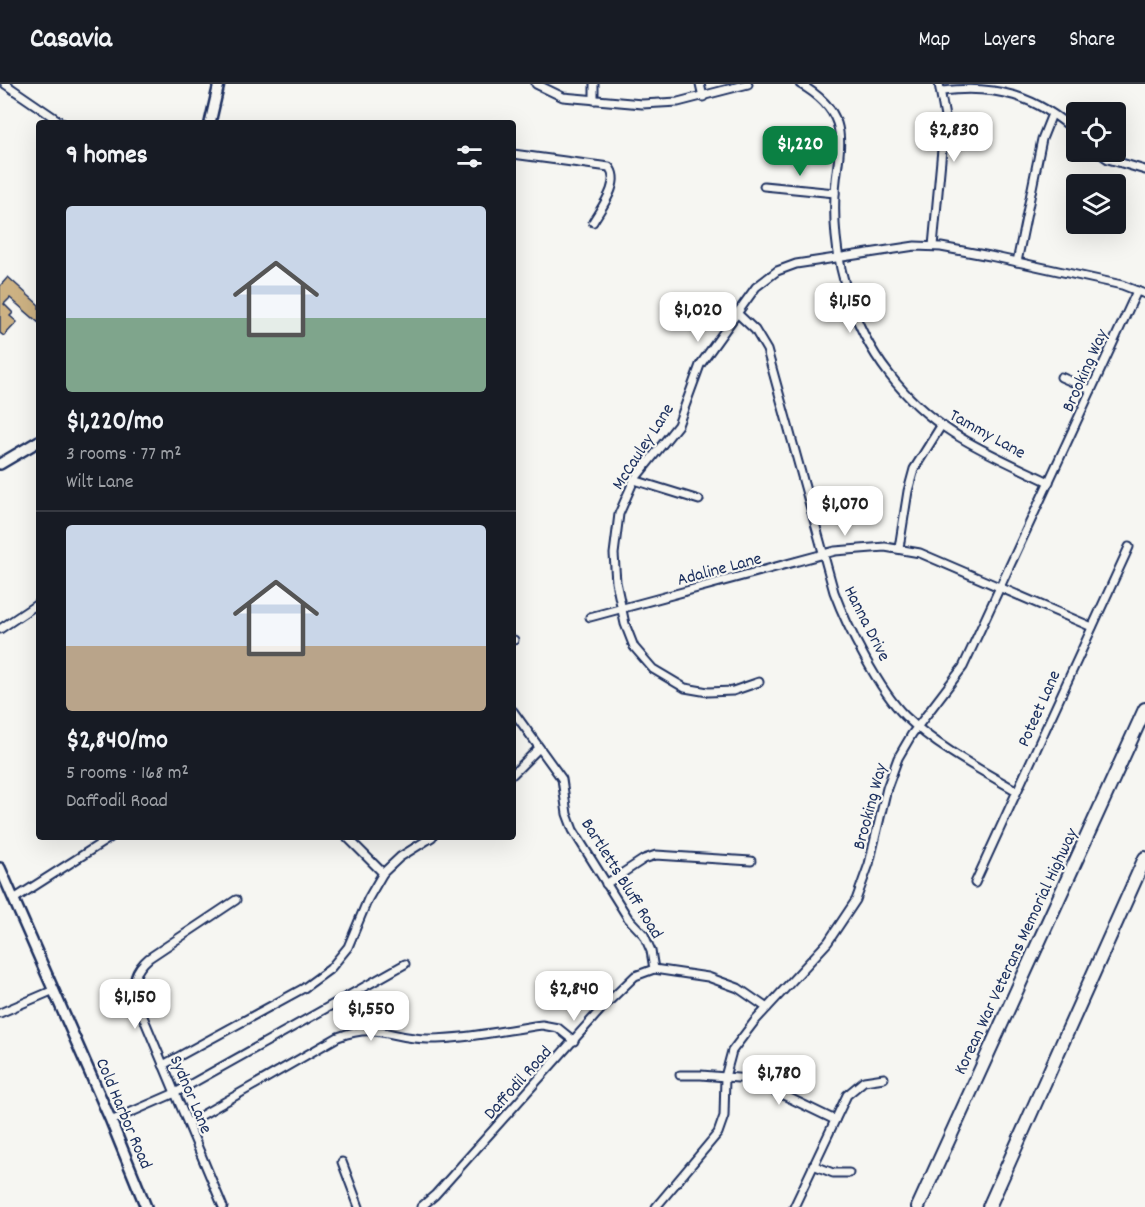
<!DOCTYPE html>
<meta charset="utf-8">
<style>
body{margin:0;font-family:Dekko,sans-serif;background:#242831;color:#f1f3f6;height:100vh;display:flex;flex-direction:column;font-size:22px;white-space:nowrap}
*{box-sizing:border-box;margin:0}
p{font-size:20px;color:#9ea1a6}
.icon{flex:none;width:33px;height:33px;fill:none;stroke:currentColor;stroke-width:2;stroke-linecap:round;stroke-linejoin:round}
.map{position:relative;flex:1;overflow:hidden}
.panel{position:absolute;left:36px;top:36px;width:480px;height:720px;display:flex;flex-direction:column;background:#171b24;border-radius:6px;box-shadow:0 6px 24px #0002}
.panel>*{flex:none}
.buttons{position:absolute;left:1066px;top:18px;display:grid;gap:12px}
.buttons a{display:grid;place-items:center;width:60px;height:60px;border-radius:6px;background:#171b24;box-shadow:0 6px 24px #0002;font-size:30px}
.price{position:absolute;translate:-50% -51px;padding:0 14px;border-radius:12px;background:#fff;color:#222;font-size:20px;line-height:39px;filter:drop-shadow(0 2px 3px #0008)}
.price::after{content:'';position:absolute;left:50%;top:36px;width:18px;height:14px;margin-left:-9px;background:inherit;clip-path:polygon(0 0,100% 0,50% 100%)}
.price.selected{background:#0b8043;color:#fff}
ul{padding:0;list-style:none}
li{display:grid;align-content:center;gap:12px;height:318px;padding:0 30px}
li+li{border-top:2px solid #363941}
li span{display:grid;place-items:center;height:186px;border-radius:6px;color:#555}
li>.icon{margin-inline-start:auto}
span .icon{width:108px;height:108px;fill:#fffc;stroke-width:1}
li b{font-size:26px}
h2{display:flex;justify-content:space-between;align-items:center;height:72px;padding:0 30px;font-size:26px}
header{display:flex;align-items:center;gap:36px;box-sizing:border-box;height:84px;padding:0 30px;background:#171b24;border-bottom:2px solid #363941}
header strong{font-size:28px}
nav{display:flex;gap:33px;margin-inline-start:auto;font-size:21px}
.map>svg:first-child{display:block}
</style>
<header>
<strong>Casavia</strong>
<nav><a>Map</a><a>Layers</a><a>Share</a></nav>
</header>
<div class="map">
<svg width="1145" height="1123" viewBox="0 0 1145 1123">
<rect width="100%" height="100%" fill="#f6f6f2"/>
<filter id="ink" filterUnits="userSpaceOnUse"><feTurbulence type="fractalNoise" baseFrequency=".0167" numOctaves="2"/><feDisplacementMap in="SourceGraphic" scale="12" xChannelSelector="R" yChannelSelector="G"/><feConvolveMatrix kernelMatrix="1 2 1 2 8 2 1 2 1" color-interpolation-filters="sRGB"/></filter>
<g filter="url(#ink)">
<polygon fill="#cdb283" stroke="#1b2f5e" stroke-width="1.5" points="8,193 39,221 39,239 10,214 4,220 13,229 10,232 17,238 4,252 0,249 0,202"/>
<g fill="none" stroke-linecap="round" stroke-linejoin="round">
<defs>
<g id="street">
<polyline points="5,0 62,39"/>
<polyline points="536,0 563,13 642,20 678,18 748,0"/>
<polyline points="700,0 703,13"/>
<path d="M800 0C816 9 831 21 837 39 844 61 835 88 835 111 832 174 850 240 889 290 933 348 986 368 1049 398"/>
<path d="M942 7C995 0 1037 12 1077 49"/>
<polyline points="594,16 594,0"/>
<polyline points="1098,68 1108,75 1145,86"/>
<path d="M513 70 609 83C622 98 601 124 593 138"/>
<polyline points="764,102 835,109"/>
<polyline points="933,162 945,33 939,0"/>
<polyline points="1017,178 1042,55 1052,30"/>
<path d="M737 229 755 246 767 266 834 508C847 543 879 606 905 632 937 663 979 685 1017 707"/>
<polyline points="1061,293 1091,306"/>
<polyline points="634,396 699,416"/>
<polyline points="899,464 908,407 914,385 941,342"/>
<polyline points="590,533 835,467 885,463 920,469 1092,543"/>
<polyline points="0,545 39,519"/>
<polyline points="513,556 514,556"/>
<polyline points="759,598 733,607 708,608 685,604 653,585 634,563 625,540 616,498 614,470 619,430 634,396 678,341 700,281 756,203 777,187 796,180 915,162 941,163 990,172 1122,201 1145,210"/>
<polyline points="513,627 562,695 567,730 573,746 628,834 644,851 651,867 654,885"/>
<polyline points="513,690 539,664"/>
<polyline points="347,753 383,789"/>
<polyline points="975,799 1129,463"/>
<polyline points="606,800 644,775 656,771 751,777"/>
<polyline points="14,815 111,753"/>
<polyline points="0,929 54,906"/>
<polyline points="163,981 304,904 330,885 348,863 368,815 383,789 400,773 432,753"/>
<polyline points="680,991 701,991 750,995 835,1036"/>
<polyline points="111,1037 175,1009 405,880"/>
<path d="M188 1039 338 953C379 938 390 955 428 955 465 955 505 946 542 941L558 944 574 957"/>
<polyline points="342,1078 359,1123"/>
<polyline points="813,1081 833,1089 849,1089"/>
<path d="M223 1123 136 916C131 898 135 886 149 874L236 816"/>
<polyline points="421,1123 435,1111 603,923 635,892 654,885 708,893 738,904 767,924"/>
<polyline points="656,1123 718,1049 724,1032 725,993 732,967 754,938 828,858 856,816 869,780 887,704 898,674 912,650 963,583 1137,207"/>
<polyline points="794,1123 847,1011 864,997 884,994"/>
</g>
<g id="secondary">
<polyline points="210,39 219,0"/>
<polyline points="0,380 39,357"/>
<polyline points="0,784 111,1037 146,1123"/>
</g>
<g id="highway">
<polyline points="918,1123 1145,625"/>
<polyline points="989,1123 1145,774"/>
</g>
</defs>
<use href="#street" stroke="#1b2f5e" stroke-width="11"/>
<use href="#secondary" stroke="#1b2f5e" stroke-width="14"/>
<use href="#highway" stroke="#1b2f5e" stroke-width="16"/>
<use href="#street" stroke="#f6f6f2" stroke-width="7"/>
<use href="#secondary" stroke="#f6f6f2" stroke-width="9"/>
<use href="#highway" stroke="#f6f6f2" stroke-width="12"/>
</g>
</g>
<g text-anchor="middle" stroke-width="4.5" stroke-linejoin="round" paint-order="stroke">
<g font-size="18" fill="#1b2f5e" stroke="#f6f6f2">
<text transform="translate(1084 286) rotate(-66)" y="6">Brooking Way</text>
<text transform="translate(988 349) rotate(29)" y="6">Tammy Lane</text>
<text transform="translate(642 362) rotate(-57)" y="6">McCauley Lane</text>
<text transform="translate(719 484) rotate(-15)" y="6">Adaline Lane</text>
<text transform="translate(868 539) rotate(63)" y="6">Hanna Drive</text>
<text transform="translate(1038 624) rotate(-66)" y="6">Poteet Lane</text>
<text transform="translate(869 722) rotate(-75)" y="6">Brooking Way</text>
<text transform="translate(623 794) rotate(58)" y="6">Bartletts Bluff Road</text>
<text transform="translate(1015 867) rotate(-65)" y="6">Korean War Veterans Memorial Highway</text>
<text transform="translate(517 998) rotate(-48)" y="6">Daffodil Road</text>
<text transform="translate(192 1010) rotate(67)" y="6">Sydnor Lane</text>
<text transform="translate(125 1029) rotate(67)" y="6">Cold Harbor Road</text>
</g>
</g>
</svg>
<div class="buttons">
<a><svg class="icon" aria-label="locate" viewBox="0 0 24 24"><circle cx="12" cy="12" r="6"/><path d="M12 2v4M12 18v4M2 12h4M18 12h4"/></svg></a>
<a><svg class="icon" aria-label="layers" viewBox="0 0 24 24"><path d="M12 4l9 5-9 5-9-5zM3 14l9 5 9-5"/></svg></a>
</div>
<b class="price" style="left:954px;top:79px">$2,830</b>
<b class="price selected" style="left:800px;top:93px">$1,220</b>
<b class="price" style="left:850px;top:250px">$1,150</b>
<b class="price" style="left:698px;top:259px">$1,020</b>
<b class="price" style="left:845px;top:453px">$1,070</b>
<b class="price" style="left:574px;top:938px">$2,840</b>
<b class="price" style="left:135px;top:946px">$1,150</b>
<b class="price" style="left:371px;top:958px">$1,550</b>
<b class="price" style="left:779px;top:1022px">$1,780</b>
<section class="panel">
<h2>9 homes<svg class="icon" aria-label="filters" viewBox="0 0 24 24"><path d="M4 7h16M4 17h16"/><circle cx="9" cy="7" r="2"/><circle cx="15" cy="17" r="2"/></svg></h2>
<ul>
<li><span style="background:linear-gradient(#c9d6e8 60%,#7fa58c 0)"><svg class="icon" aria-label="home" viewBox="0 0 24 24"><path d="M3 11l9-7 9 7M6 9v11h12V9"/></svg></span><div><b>$1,220/mo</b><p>3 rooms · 77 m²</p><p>Wilt Lane</p></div></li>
<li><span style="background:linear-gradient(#c9d6e8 65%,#b9a48a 0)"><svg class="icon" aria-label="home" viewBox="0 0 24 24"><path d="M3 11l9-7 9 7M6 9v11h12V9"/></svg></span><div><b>$2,840/mo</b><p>5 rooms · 168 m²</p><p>Daffodil Road</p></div></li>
</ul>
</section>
</div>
